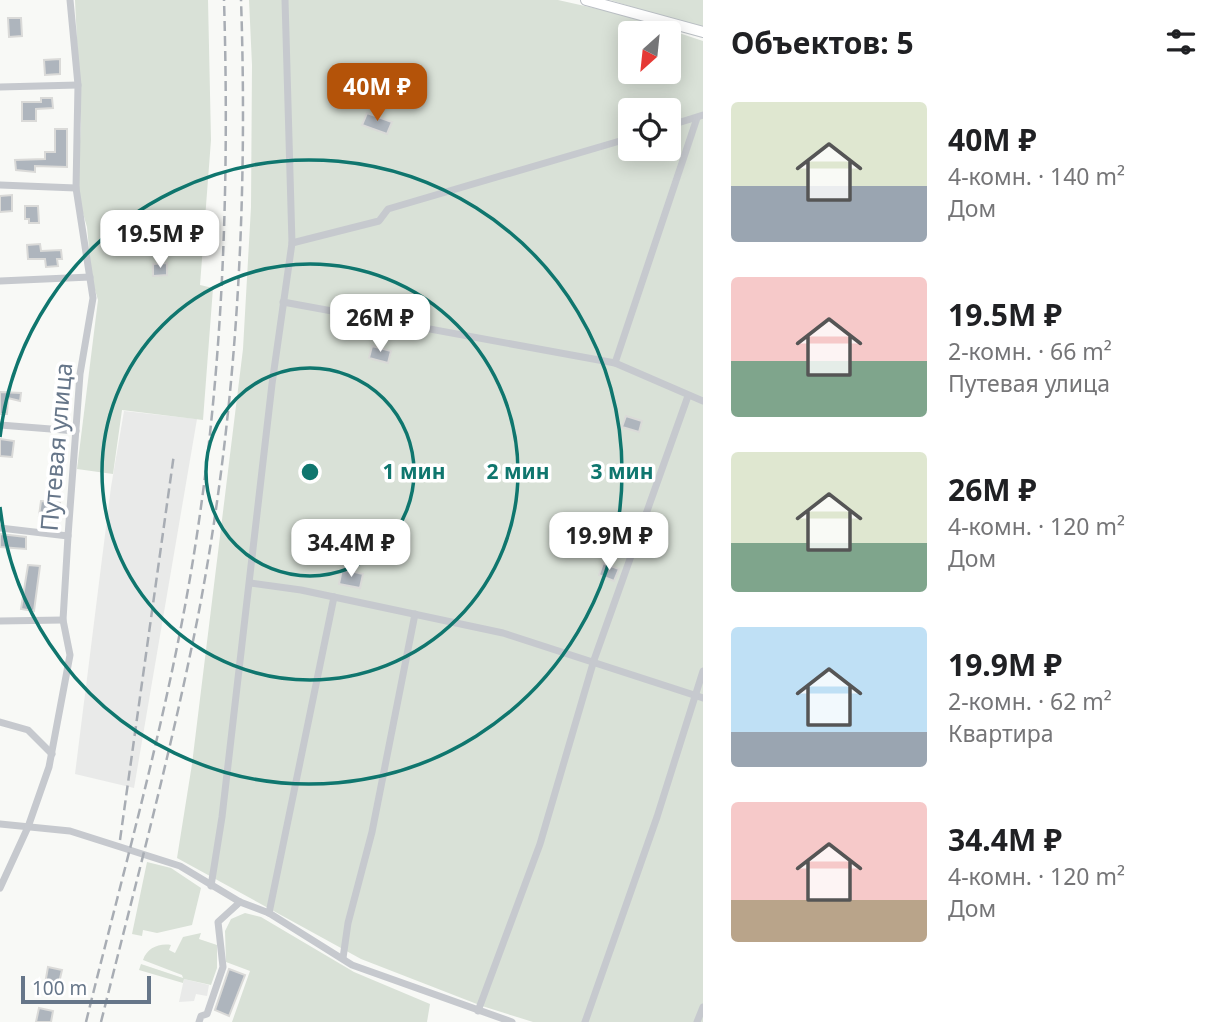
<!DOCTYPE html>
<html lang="ru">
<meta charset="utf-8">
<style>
body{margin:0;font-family:"Noto Sans",sans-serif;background:#f6f6f6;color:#202124;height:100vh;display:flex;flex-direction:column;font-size:26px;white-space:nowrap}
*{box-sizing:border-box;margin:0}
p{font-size:23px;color:#757577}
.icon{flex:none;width:38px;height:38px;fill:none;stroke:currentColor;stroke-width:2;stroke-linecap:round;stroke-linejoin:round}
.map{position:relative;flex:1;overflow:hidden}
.details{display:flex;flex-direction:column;background:#fff;width:525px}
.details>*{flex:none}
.needle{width:46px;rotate:207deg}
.fabs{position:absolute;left:618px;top:21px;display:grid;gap:14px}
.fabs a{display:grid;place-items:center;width:63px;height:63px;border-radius:7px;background:#fff;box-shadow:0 4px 18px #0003;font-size:35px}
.scale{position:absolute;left:21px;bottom:18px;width:130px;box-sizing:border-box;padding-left:7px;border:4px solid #667689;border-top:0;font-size:19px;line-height:24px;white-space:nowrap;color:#667689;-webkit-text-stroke:5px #fff;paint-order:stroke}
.price{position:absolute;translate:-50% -60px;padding:0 16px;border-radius:14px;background:#fff;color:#222;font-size:23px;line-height:46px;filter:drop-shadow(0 2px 4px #0008)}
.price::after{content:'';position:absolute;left:50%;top:42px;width:21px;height:16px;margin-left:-10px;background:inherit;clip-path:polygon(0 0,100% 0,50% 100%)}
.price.current{background:#b45309;color:#fff}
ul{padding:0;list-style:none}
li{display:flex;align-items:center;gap:21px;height:175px;padding:0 28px}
li span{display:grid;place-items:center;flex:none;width:196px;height:140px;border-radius:7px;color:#555}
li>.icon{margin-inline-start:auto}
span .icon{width:84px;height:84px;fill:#fffc;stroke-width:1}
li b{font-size:30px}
h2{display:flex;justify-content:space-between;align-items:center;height:84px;padding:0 28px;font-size:30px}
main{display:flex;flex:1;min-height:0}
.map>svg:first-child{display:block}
</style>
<main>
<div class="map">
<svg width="703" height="1022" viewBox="0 0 703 1022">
<rect width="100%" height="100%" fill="#f8f9f6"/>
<g fill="#e9eae9">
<polygon points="124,411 197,419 134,788 75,774 111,487"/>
<polygon points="184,979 209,985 207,996 196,994 194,1001 179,1002"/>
</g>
<g fill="#d9e1d7" fill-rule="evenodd">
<polygon points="75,0 208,0 211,140 200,285 213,288 203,420 122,410 113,474 77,469 98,300 92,280 87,227 77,193 81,124"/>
<path d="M249 0H558L625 15 703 41V1022H533L482 1006 361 959 177 858 192 764 243 349 251 207 252 65ZM630 33H668V72H630ZM630 110H668V149H630Z"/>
<polygon points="610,0 703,0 703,29"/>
<polygon points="147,862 171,868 201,888 192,925 157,933 143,930 142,936 132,934"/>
<polygon points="245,913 261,917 354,972 430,1004 427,1022 232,1022 250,971 226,962 225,931 231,919"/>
<path d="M201 933 199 939 217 945V968L211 985 184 979 183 983 139 970 141 964 183 978 182 975 143 960C147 948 159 943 171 945L169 950 175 953 183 937Z"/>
</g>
<g fill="#aeb5bd" stroke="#dadad8" stroke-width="2">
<polygon points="8,18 21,18 22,36 9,37"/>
<polygon points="60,59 60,74 45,75 44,60"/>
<polygon points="41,98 52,98 53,108 36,109 36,121 22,121 22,102 41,102"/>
<polygon points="367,113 392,122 387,134 362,125"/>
<polygon points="55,129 67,129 67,167 35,166 35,172 16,170 15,160 45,159 45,152 55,152"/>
<polygon points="12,195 12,211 0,212 0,196"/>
<polygon points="25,206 38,206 39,223 29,223 29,219 25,219"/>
<polygon points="40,244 41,251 61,250 62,259 57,259 58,266 46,267 45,259 28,259 27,245"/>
<polygon points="167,263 167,275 153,276 153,264"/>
<polygon points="372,346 391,351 388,363 369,358"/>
<polygon points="0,392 21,393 20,401 8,398 7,414 0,414"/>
<polygon points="626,416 642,421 639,432 622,427"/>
<polygon points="0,439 14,441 12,457 0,456"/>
<polygon points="41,501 60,503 58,519 39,516"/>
<polygon points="0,534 26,537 26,549 0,547"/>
<polygon points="603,563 619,569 614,581 599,575"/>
<polygon points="28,565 40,566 34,611 21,609"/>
<polygon points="342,569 363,574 360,588 339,584"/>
<polygon points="48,967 62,970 58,987 45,984"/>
<polygon points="229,969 245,975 229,1016 215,1010"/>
<polygon points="39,1008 53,1011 51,1022 36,1022"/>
</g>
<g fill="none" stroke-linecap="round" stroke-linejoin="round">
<defs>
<polyline id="secondary" points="586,0 703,32"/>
</defs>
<use href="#secondary" stroke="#babfc4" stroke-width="12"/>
<g stroke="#c6c9ce" stroke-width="7">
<polyline points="0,87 78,85"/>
<polyline points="668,126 703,115"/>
<polyline points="0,185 76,188"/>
<polyline points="292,243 379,221 388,209 630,138"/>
<polyline points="0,281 90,277"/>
<polyline points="283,302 615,363 703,401"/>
<polyline points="615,363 697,118"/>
<polyline points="0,425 76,431"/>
<polyline points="0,528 68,536"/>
<polyline points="250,583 301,590 503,633 703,698"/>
<polyline points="0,621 63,620"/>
<polyline points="0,722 28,730 52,754"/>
<polyline points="0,824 70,831 180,866 240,902 269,913 352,965 512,1022"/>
<polyline points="211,886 222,817 272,384 292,243 285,0"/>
<polyline points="0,888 28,827 49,767 70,655 63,620 68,536 80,374 93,298 76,188 78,85 70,0"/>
<polyline points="269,913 334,597"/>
<polyline points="343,958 348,923 372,832 415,614"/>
<polyline points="478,1011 540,844 594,660 688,396"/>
<polyline points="199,1022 201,1016 207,1014 223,967 218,922 240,902"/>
<polyline points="585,1022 657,817 703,671"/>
<polyline points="697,1022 703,1007"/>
</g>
<use href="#secondary" stroke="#fff" stroke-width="10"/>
<g stroke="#a8adb4" stroke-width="2.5" stroke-dasharray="10 5" stroke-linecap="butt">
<polyline points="120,840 174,454"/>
<path d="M86 1022C120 884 159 746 185 606 222 406 230 202 224 0"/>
<path d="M101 1022C135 886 172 749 199 611 237 411 248 203 241 0"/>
</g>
</g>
<g fill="none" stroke="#0f766e" stroke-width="3.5">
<circle cx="310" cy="472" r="104"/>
<circle cx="310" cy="472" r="208"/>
<path d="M0 437A312 312 0 1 1 0 507"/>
</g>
<g text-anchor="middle" stroke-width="7" stroke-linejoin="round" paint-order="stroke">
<g font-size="24" fill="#667689" stroke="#fff">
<text transform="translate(57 447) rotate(-85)" y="8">Путевая улица</text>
</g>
</g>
<circle cx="310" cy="472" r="10" fill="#0f766e" stroke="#fff" stroke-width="3.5"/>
<g font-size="21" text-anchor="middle" font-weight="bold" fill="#0f766e" stroke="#fff" stroke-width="7" stroke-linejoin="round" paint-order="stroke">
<text x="414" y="479">1 мин</text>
<text x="518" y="479">2 мин</text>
<text x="622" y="479">3 мин</text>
</g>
</svg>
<div class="fabs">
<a><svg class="needle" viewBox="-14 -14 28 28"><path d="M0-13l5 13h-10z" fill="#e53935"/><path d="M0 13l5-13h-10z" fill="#757577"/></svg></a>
<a><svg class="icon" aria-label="locate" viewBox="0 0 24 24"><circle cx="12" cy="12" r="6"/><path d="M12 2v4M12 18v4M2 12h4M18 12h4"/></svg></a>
</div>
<div class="scale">100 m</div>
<b class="price current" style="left:377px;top:123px">40M ₽</b>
<b class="price" style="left:160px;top:270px">19.5M ₽</b>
<b class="price" style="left:380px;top:354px">26M ₽</b>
<b class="price" style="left:609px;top:572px">19.9M ₽</b>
<b class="price" style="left:351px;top:579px">34.4M ₽</b>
</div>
<section class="details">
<h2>Объектов: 5<svg class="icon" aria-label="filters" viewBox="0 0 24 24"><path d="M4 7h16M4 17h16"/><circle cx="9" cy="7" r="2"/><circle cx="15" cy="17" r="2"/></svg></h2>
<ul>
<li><span style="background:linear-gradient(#dfe7d0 60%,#9aa5b1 0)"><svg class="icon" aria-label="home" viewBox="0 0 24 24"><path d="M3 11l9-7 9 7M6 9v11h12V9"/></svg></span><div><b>40M ₽</b><p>4-комн. · 140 m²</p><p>Дом</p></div></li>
<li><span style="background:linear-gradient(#f6c9c9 60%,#7fa58c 0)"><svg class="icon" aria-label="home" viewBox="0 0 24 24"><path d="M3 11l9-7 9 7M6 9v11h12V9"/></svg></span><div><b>19.5M ₽</b><p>2-комн. · 66 m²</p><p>Путевая улица</p></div></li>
<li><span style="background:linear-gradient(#dfe7d0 65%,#7fa58c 0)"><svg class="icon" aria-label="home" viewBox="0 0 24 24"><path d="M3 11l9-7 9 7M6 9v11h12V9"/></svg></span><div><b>26M ₽</b><p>4-комн. · 120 m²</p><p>Дом</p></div></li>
<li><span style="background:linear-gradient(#bfe0f5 75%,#9aa5b1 0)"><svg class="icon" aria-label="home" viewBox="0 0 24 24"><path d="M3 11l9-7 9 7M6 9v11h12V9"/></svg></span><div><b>19.9M ₽</b><p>2-комн. · 62 m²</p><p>Квартира</p></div></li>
<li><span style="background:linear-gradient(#f6c9c9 70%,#b9a48a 0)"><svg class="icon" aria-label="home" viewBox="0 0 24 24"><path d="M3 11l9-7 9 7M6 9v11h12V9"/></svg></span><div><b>34.4M ₽</b><p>4-комн. · 120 m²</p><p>Дом</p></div></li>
</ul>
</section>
</main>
